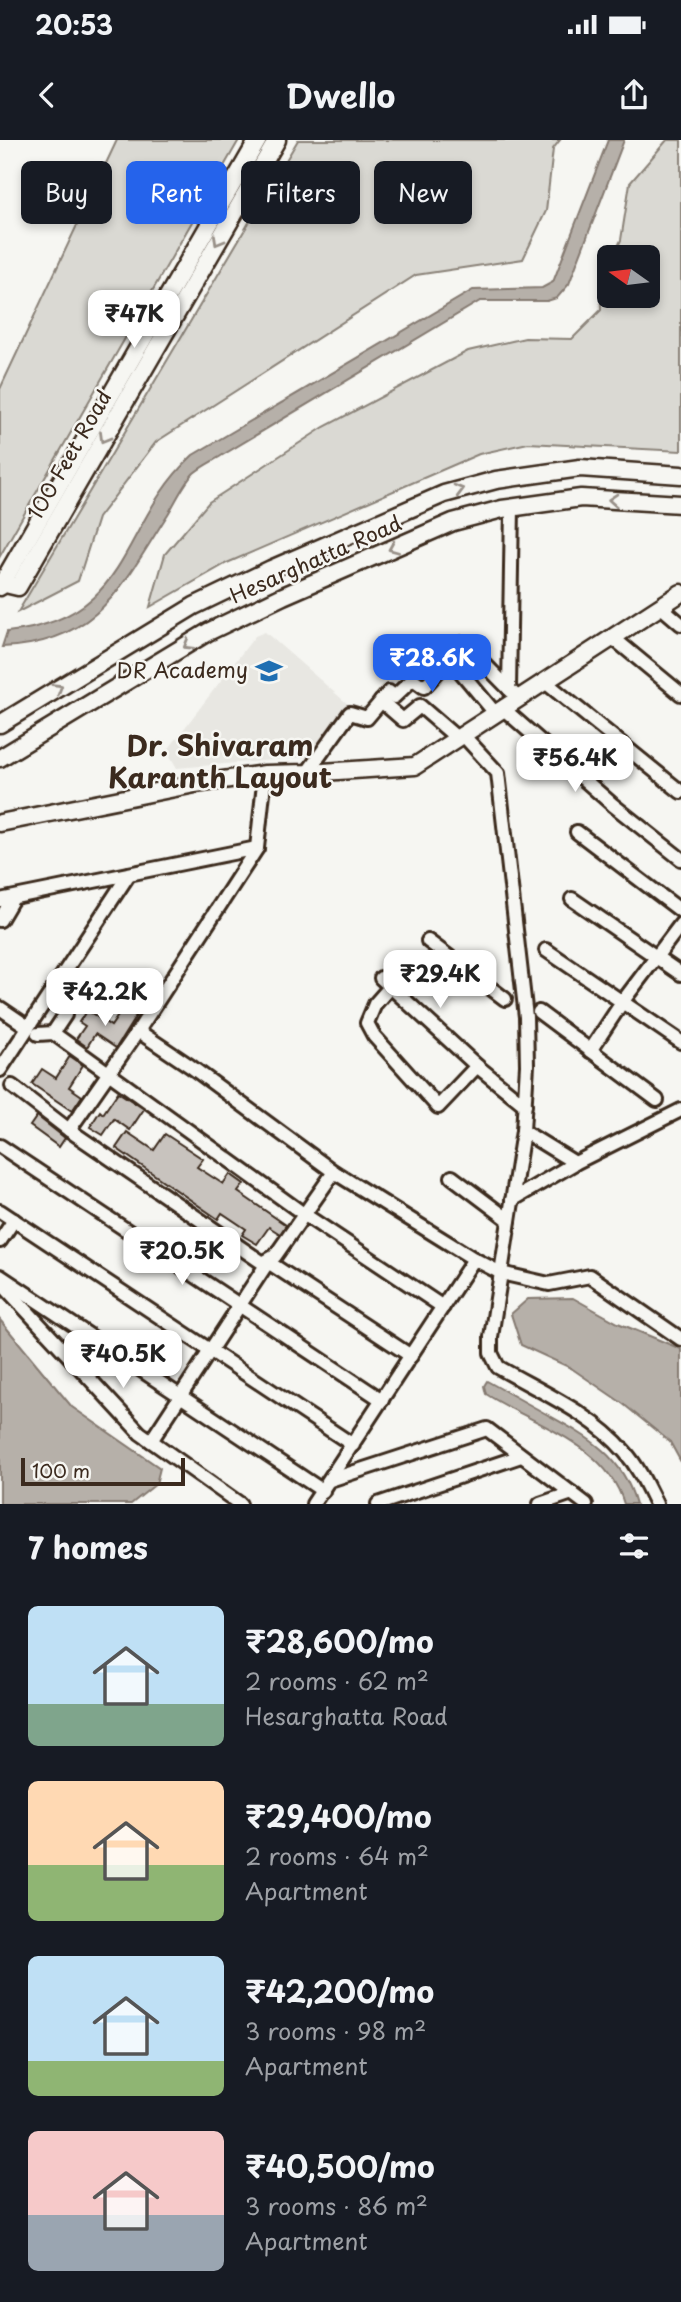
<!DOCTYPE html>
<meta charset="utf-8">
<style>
body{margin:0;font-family:"Playpen Sans",sans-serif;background:#20242c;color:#f1f3f6;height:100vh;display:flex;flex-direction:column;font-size:26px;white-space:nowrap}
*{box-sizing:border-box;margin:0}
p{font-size:23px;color:#9ea1a6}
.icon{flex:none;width:38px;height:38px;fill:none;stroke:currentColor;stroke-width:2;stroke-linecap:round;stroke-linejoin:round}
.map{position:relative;height:1364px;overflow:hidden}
.details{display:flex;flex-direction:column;background:#171b24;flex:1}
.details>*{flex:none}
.banner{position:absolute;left:21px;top:21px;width:640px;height:63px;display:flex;gap:14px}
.needle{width:46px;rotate:284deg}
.buttons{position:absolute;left:597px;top:105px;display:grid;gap:14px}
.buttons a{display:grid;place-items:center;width:63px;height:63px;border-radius:10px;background:#171b24;box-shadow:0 4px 10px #0003;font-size:35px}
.scale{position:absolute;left:21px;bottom:18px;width:164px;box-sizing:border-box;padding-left:7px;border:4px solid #3b2a1e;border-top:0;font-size:19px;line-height:24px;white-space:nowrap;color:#3b2a1e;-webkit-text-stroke:5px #f6f6f2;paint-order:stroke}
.price{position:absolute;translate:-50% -60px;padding:0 16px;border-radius:14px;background:#fff;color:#222;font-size:23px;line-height:46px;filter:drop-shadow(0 2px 4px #0008)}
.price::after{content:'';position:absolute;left:50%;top:42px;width:21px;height:16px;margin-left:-10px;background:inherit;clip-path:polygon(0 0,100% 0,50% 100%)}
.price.current{background:#2563eb;color:#fff}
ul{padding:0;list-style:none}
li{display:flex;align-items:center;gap:21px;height:175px;padding:0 28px}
li span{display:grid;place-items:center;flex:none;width:196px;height:140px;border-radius:10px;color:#555}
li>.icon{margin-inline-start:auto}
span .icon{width:84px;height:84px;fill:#fffc;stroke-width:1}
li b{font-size:30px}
h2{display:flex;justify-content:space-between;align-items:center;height:84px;padding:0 28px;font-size:30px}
.tag{padding:0 24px;border-radius:10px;background:#171b24;box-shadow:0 4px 10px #0003;font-size:24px;line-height:63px}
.tag.current{background:#2563eb;color:#fff}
.status{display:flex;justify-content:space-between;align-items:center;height:49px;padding:0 35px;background:#171b24;direction:ltr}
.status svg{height:19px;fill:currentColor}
header{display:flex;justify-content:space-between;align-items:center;height:91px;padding:0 28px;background:#171b24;font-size:32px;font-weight:700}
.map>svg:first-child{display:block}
</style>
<div class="status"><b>20:53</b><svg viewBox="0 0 49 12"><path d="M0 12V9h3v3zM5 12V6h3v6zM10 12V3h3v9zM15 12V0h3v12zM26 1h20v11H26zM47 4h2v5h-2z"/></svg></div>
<header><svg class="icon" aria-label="back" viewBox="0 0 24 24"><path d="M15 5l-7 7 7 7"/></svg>Dwello<svg class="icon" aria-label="share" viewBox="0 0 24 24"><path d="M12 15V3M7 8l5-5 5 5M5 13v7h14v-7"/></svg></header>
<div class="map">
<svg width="681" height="1364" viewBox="0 0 681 1364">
<rect width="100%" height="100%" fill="#f6f6f2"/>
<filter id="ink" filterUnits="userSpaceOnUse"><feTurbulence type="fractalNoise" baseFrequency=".0143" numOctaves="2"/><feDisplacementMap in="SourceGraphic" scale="14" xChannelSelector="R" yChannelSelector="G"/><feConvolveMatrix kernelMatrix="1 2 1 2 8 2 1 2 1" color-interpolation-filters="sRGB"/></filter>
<g filter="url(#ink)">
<polygon fill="#e8e7e2" points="265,492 350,566 311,617 177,628 167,611 255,496"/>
<g fill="#dad9d3" stroke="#8a8278" stroke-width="2">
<polygon points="117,0 239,0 0,416 0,249"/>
<polygon points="298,0 560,0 553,9 546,71 523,119 416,135 156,302 98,378 78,441 18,472"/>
<polygon points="667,0 681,0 681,311 528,303 479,314 227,423 150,467 165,414 209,362 324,287 468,211 525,198 572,199 601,170 600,145 609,125 609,156 648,156 648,117 613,117 621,100 630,43"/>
</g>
<g fill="#b6b0a9" stroke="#857a71" stroke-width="2">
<path d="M608 0H624L569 144 557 158 547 161H480L221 316C213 321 202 326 194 333 184 343 176 361 168 374 122 446 98 503 2 507L7 492C135 478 117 385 193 315L473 150 542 148 553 142Z"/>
<polygon points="573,1158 618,1183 681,1209 681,1322 670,1302 622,1263 571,1228 521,1205 511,1174 528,1159"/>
<polygon points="0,1180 72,1267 160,1328 156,1344 131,1364 0,1364"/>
<path d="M487 1241C507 1252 528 1264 548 1275 588 1297 623 1316 636 1364H624C607 1304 534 1285 486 1254L484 1246Z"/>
</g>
<g fill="#c8c3be" stroke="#3b2a1e" stroke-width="2">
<polygon points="124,867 136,876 116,908 95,894 87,907 76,899 85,886 79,882 87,870 111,886"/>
<polygon points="70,916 83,925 69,947 82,956 72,971 32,944 42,929 56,938"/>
<polygon points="118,952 144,969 130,990 114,979 103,995 90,987 100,971 103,974"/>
<polygon points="37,976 65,998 59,1007 30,986"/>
<polygon points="127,992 154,1010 165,994 203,1019 197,1027 223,1044 230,1034 244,1044 238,1052 286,1085 280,1094 269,1087 257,1104 242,1095 246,1089 222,1073 218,1079 116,1008"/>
</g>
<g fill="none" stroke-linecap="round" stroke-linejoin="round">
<defs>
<g id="minor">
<polyline points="660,466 681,484"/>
<polyline points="612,497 681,554"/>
<polyline points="450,519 495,573"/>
<polyline points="544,541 681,652"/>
<polyline points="509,549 512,367"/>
<polyline points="381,561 403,580 420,566 457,598"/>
<polyline points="505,567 506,571 613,665 681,719"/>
<path d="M463 595 498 633 526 877 527 925 523 991 491 1197V1213L498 1227C541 1252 593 1274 625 1312 639 1328 647 1346 656 1364"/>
<polyline points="307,633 350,573 367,578 389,552 394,557 413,539 424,547 464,503 518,558"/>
<polyline points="577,692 681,771"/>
<polyline points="572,759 681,834"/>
<polyline points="0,760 257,708"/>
<polyline points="0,780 13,758"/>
<polyline points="428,801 505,859"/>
<polyline points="546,810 681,902"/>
<polyline points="381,838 477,926"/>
<polyline points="390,847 375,864 367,883 374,896 438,967 477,926 525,965"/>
<polyline points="0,868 28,887"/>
<polyline points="539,872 657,960"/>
<polyline points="138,891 190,926 334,1032 474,1119 501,1133 549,1144 590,1136 681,1199"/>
<polyline points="53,893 65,875"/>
<polyline points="38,894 53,893 305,1075 443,1167"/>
<polyline points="590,911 623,861 681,784"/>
<polyline points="0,930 129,734"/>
<polyline points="12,946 69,990 263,1123 275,1116 334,1032"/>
<polyline points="69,990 138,891 257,708 265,634"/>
<polyline points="523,991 575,1023"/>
<polyline points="0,1006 382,1260"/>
<polyline points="452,1037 509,1080"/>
<polyline points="512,1060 575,1023 681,970"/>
<polyline points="0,1071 353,1305"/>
<polyline points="0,1101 14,1080"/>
<polyline points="0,1136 323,1351"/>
<polyline points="2,1144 140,1293 240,1364"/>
<polyline points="151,1301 268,1122 411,1216"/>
<polyline points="330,1340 487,1289 586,1364"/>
<polyline points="313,1364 474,1119"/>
<polyline points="378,1364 521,1316"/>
<polyline points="540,1364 572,1353"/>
</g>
<g id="major">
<polyline points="1,443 18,447 277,0"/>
<polyline points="0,447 258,0"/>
<polyline points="0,584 194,466 271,429 444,354 496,340 580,328 681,335"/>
<polyline points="0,618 208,492 283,456 453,382 502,369 581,358 681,364"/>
<polyline points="0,683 195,644 265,634 307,633 415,626 681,453"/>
</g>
</defs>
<use href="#minor" stroke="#3b2a1e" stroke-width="18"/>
<use href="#major" stroke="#3b2a1e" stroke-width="21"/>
<use href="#minor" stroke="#f6f6f2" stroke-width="12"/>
<use href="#major" stroke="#f6f6f2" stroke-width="16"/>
</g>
<defs><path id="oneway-chevron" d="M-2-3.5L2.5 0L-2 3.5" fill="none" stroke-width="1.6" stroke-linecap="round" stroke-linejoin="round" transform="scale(1.75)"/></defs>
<g stroke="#989088">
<use href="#oneway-chevron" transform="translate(218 101) rotate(120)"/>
<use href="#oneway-chevron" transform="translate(104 298) rotate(120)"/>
<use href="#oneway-chevron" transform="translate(459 350) rotate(-15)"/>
<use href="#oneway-chevron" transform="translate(613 360) rotate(-176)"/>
<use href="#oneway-chevron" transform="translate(393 408) rotate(157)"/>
<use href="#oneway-chevron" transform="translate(188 505) rotate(149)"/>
<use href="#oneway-chevron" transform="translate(58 548) rotate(-31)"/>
</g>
</g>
<defs>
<symbol id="university-bare" viewBox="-9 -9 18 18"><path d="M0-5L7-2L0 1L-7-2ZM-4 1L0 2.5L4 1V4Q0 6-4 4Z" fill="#1f6fb2" stroke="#f6f6f2" stroke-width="2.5" paint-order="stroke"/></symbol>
</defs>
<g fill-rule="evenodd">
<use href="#university-bare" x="250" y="512" width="38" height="38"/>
</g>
<g text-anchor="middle" stroke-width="5" stroke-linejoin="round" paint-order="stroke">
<g font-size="21" fill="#3b2a1e" stroke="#f6f6f2">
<text transform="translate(70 315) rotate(-60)" y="7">100 Feet Road</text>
<text transform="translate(316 420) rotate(-24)" y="7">Hesarghatta Road</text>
</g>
<g font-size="21" fill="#3b2a1e" stroke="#f6f6f2" text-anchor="end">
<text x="248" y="538">DR Academy</text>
</g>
<g font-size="28" font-weight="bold" fill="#3b2a1e" stroke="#f6f6f2">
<text x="220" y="616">Dr. Shivaram<tspan x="220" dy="32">Karanth Layout</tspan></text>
</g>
</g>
</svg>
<div class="buttons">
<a><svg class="needle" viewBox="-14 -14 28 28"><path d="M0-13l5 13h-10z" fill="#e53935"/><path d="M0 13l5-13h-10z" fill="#9ea1a6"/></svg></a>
</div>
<div class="scale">100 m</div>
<b class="price" style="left:134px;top:210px">₹47K</b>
<b class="price current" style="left:432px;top:554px">₹28.6K</b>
<b class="price" style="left:575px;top:654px">₹56.4K</b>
<b class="price" style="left:440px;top:870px">₹29.4K</b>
<b class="price" style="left:105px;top:888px">₹42.2K</b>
<b class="price" style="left:182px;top:1147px">₹20.5K</b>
<b class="price" style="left:123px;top:1250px">₹40.5K</b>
<div class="banner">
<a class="tag">Buy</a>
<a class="tag current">Rent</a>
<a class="tag">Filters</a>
<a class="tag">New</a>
</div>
</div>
<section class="details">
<h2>7 homes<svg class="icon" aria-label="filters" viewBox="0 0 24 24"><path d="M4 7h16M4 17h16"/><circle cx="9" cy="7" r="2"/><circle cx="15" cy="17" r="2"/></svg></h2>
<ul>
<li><span style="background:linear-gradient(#bfe0f5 70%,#7fa58c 0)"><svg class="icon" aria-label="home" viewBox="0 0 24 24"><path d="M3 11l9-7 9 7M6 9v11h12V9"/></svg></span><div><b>₹28,600/mo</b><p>2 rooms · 62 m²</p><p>Hesarghatta Road</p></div></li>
<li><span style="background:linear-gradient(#ffd9b3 60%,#8fb573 0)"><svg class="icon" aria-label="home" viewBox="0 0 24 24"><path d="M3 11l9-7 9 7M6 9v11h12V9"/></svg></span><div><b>₹29,400/mo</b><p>2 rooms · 64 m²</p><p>Apartment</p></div></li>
<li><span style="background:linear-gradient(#bfe0f5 75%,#8fb573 0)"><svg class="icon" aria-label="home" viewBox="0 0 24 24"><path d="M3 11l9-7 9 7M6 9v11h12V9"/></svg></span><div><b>₹42,200/mo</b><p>3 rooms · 98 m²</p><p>Apartment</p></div></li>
<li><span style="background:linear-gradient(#f6c9c9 60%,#9aa5b1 0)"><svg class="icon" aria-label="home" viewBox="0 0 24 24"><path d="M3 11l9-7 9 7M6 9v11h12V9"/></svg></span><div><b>₹40,500/mo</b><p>3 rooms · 86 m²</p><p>Apartment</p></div></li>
</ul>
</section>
